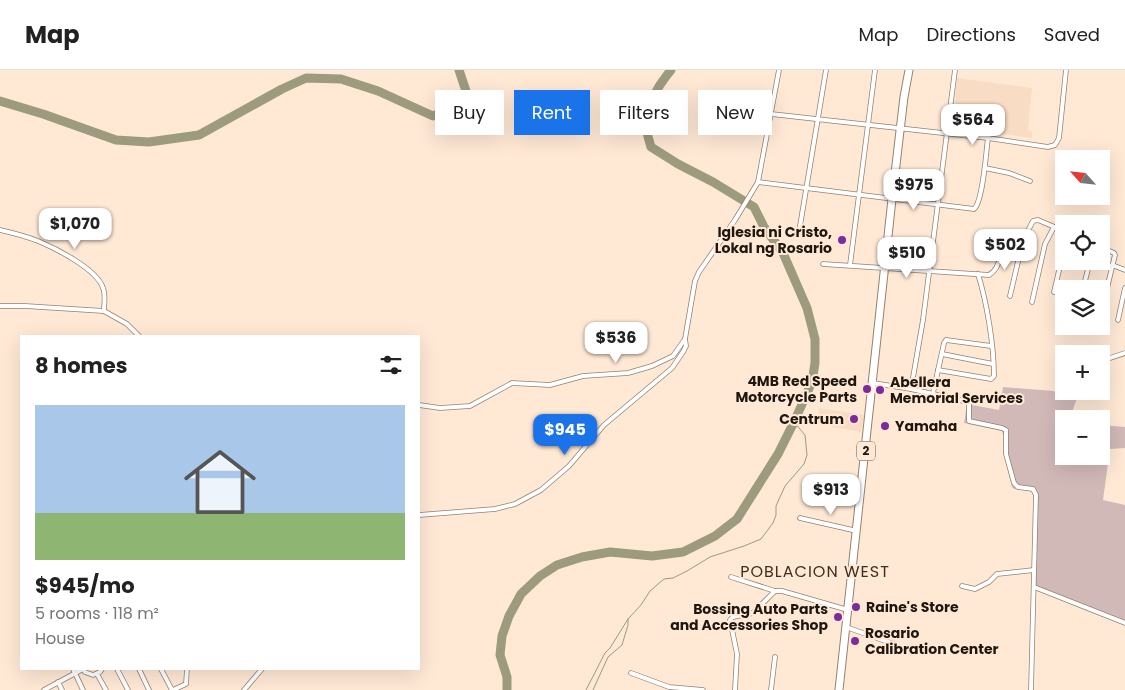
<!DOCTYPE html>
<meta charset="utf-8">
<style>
body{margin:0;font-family:Poppins,sans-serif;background:#f6f6f6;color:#222;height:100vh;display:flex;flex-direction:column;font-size:19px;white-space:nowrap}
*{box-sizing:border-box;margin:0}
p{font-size:16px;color:#767676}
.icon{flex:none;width:28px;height:28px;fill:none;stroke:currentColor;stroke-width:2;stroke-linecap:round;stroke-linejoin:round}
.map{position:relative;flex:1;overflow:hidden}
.drawer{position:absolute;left:20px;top:265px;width:400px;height:335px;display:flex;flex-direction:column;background:#fff;border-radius:0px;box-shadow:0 5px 20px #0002}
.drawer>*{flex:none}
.hud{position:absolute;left:435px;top:20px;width:475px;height:45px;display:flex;gap:10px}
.needle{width:32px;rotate:297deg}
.controls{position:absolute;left:1055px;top:80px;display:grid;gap:10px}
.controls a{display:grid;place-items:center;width:55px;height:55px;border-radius:0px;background:#fff;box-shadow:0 5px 20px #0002;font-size:25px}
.price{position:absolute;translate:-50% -42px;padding:0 11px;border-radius:10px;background:#fff;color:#222;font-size:16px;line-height:32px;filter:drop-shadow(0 1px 2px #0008)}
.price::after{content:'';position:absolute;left:50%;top:30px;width:15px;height:11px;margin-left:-8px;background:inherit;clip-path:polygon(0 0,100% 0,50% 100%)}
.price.on{background:#1a73e8;color:#fff}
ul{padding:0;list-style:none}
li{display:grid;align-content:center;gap:10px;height:265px;padding:0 15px}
li span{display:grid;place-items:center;height:155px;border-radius:0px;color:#555}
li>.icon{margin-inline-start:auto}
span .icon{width:90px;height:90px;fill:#fffc;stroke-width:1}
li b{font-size:21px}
h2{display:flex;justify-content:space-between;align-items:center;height:60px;padding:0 15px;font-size:21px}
.tag{padding:0 18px;border-radius:0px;background:#fff;box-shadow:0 5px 20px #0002;font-size:18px;line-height:45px}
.tag.on{background:#1a73e8;color:#fff}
header{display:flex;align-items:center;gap:30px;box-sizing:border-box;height:70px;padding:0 25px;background:#fff;border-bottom:1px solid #e0e0e0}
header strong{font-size:24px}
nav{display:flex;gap:28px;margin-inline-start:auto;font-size:18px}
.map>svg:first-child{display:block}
</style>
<header>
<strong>Map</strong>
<nav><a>Map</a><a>Directions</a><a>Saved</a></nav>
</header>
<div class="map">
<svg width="1125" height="620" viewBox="0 0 1125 620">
<rect width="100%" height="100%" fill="#ffe9d5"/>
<g fill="#f8dcc3">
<polygon points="957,8 1032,18 1028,60 1032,61 1032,68 953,57"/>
<polygon points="819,338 864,345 861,362 817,354"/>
</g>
<polygon fill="#d1b9b8" points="1003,317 1053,321 1077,328 1072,342 1078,349 1064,349 1064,386 1101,386 1101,355 1125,357 1125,378 1110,379 1103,430 1125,435 1125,554 1035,518 1036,434 1038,424 1030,420 1014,419 1012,417 1006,392 1004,367 1002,361 964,353 967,334 999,340"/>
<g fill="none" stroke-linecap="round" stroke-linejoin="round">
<g stroke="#9c9b7d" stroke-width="1">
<polyline points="586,620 605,583 610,578 628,549 641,535 650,521 664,509 673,508 687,501 710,487 744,476 761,469 773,453 776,445 776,436 785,416 804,394 807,385 805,365 794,352"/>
<polyline points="593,620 608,587 622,575 628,555 628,549"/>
</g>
<g stroke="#9c9b7d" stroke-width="9">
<polyline points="0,31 43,44 116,70 149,72 199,65 282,19 306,8 341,9 378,21 433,46 455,36 466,21 459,0"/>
<path d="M507 620V607L500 585 502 566 509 546 521 524 540 506 557 495 582 487 610 482 652 486 683 482 715 466 737 449 778 384 794 352 812 312 815 293V269L807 238 783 183 764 157 754 137 713 112 678 94 651 77C649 70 647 64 646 57 643 39 660 13 671 0"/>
</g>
<defs>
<g id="street">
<polyline points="771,44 988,68 1048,77 1055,75 1059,68 1066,0"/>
<polyline points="985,98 1009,103 1030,111"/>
<path d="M758 112 974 139C983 132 986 82 988 68"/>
<polyline points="800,156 826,0"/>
<path d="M0 160C13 163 25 166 38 171 55 178 97 199 103 218 106 225 104 233 104 241"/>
<polyline points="1101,177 1114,183 1115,185 1101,243"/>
<path d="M823 194 989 205C1002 198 998 179 1011 173 1015 171 1019 171 1023 170"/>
<polyline points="850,195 875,0"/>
<polyline points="1112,195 1125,200"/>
<polyline points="1083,219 1090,191"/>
<polyline points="1054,222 1064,179"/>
<polyline points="1010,226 1023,170 1033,151 1038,150 1064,161"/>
<polyline points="1032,232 1045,174 1054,157"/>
<polyline points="0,236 25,236 104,241 127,254 139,266"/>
<polyline points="1118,250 1125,218"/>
<polyline points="942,284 993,294"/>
<polyline points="1101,291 1125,283"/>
<path d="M938 300 991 309 994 306C994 276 987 233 978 204"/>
<polyline points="873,313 911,319 968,332 969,333 969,351 1002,358 1006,360 1006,384 1014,413 1018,417 1033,419 1036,425 1031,620"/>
<polyline points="911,319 923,250 955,0"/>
<polyline points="933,323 944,273 946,270 991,276"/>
<polyline points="419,335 440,338 470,336 512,313 550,315 583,306 628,303 652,296 673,286 685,269 695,211 699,202 735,150 758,112 779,0"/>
<polyline points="419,445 495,439 515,434 541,420 569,396 604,355 672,298 683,282 686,276 685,269"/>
<polyline points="800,448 857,461"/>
<polyline points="731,507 775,521 782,521 848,540"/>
<polyline points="962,516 975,519 989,512 997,504 1034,500"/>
<polyline points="1034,517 1125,553"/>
<polyline points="846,557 894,574"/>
<polyline points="73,599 83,620"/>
<polyline points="83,599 85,602 93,605 100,602 102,599"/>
<polyline points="117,599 128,620"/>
<polyline points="139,599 149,620"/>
<polyline points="161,599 172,620"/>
<polyline points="631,603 669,617 703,620"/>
<polyline points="97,604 106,620"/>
<polyline points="58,612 62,620"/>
<polyline points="44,620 83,599"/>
<polyline points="173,620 186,614 187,599"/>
<polyline points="244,620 262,599"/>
<polyline points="735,620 737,584 730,550 733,547 753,543 775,521"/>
<polyline points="771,620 775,587"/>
</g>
<polyline id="highway" points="839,620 892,129 904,27 909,0"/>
</defs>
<use href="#street" stroke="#94816f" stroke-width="5.5"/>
<use href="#highway" stroke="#94816f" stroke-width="9"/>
<use href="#street" stroke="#fff" stroke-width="4"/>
<use href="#highway" stroke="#fff" stroke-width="7"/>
</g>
<g fill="#7d2a9a" stroke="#ffe9d5" stroke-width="2">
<circle cx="842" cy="170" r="5"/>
<circle cx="867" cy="319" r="5"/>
<circle cx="880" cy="320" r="5"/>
<circle cx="854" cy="349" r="5"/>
<circle cx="885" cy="356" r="5"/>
<circle cx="856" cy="537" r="5"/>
<circle cx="838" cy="547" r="5"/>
<circle cx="855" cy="571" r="5"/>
</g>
<g text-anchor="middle" stroke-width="4" stroke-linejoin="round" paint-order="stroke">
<rect fill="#ffe9d5" stroke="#62554a" stroke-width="1" x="857" y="371.5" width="18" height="19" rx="4"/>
<g font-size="12" font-weight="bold" fill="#1e160f">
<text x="866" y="385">2</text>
</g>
<g font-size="14" font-weight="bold" fill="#1e160f" stroke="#ffe9d5" text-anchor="end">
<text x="832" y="167">Iglesia ni Cristo,<tspan x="832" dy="16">Lokal ng Rosario</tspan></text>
<text x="857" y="316">4MB Red Speed<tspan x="857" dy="16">Motorcycle Parts</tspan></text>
<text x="890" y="317" text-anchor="start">Abellera<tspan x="890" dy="16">Memorial Services</tspan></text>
<text x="844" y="354">Centrum</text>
<text x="895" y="361" text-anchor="start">Yamaha</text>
<text x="866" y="542" text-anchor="start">Raine's Store</text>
<text x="828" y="544">Bossing Auto Parts<tspan x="828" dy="16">and Accessories Shop</tspan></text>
<text x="865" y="568" text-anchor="start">Rosario<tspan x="865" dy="16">Calibration Center</tspan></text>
</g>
<g font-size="16" letter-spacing="1" fill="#3f2e1f" stroke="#ffe9d5">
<text x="815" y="507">POBLACION WEST</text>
</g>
</g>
</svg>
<div class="controls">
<a><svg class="needle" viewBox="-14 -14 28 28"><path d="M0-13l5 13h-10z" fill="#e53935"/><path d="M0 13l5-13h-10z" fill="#767676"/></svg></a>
<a><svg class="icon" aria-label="locate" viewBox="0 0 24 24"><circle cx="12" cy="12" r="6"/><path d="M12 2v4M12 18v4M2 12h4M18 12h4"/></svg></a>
<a><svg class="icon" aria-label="layers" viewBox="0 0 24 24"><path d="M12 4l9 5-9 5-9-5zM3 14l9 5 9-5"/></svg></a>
<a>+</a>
<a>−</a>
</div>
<b class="price" style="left:973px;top:76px">$564</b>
<b class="price" style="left:914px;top:141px">$975</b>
<b class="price" style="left:75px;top:180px">$1,070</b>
<b class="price" style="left:1005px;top:201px">$502</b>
<b class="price" style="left:907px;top:209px">$510</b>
<b class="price" style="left:616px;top:294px">$536</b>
<b class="price on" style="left:565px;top:386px">$945</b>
<b class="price" style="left:831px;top:446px">$913</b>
<div class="hud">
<a class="tag">Buy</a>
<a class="tag on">Rent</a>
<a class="tag">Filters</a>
<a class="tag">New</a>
</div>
<section class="drawer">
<h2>8 homes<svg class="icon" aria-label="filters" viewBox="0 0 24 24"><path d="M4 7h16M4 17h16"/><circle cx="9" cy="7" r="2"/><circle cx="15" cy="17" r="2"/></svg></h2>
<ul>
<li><span style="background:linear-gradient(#a9c7e8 70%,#8fb573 0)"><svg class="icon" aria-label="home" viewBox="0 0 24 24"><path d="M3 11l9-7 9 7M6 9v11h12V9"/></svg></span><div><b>$945/mo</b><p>5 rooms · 118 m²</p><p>House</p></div></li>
</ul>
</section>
</div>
